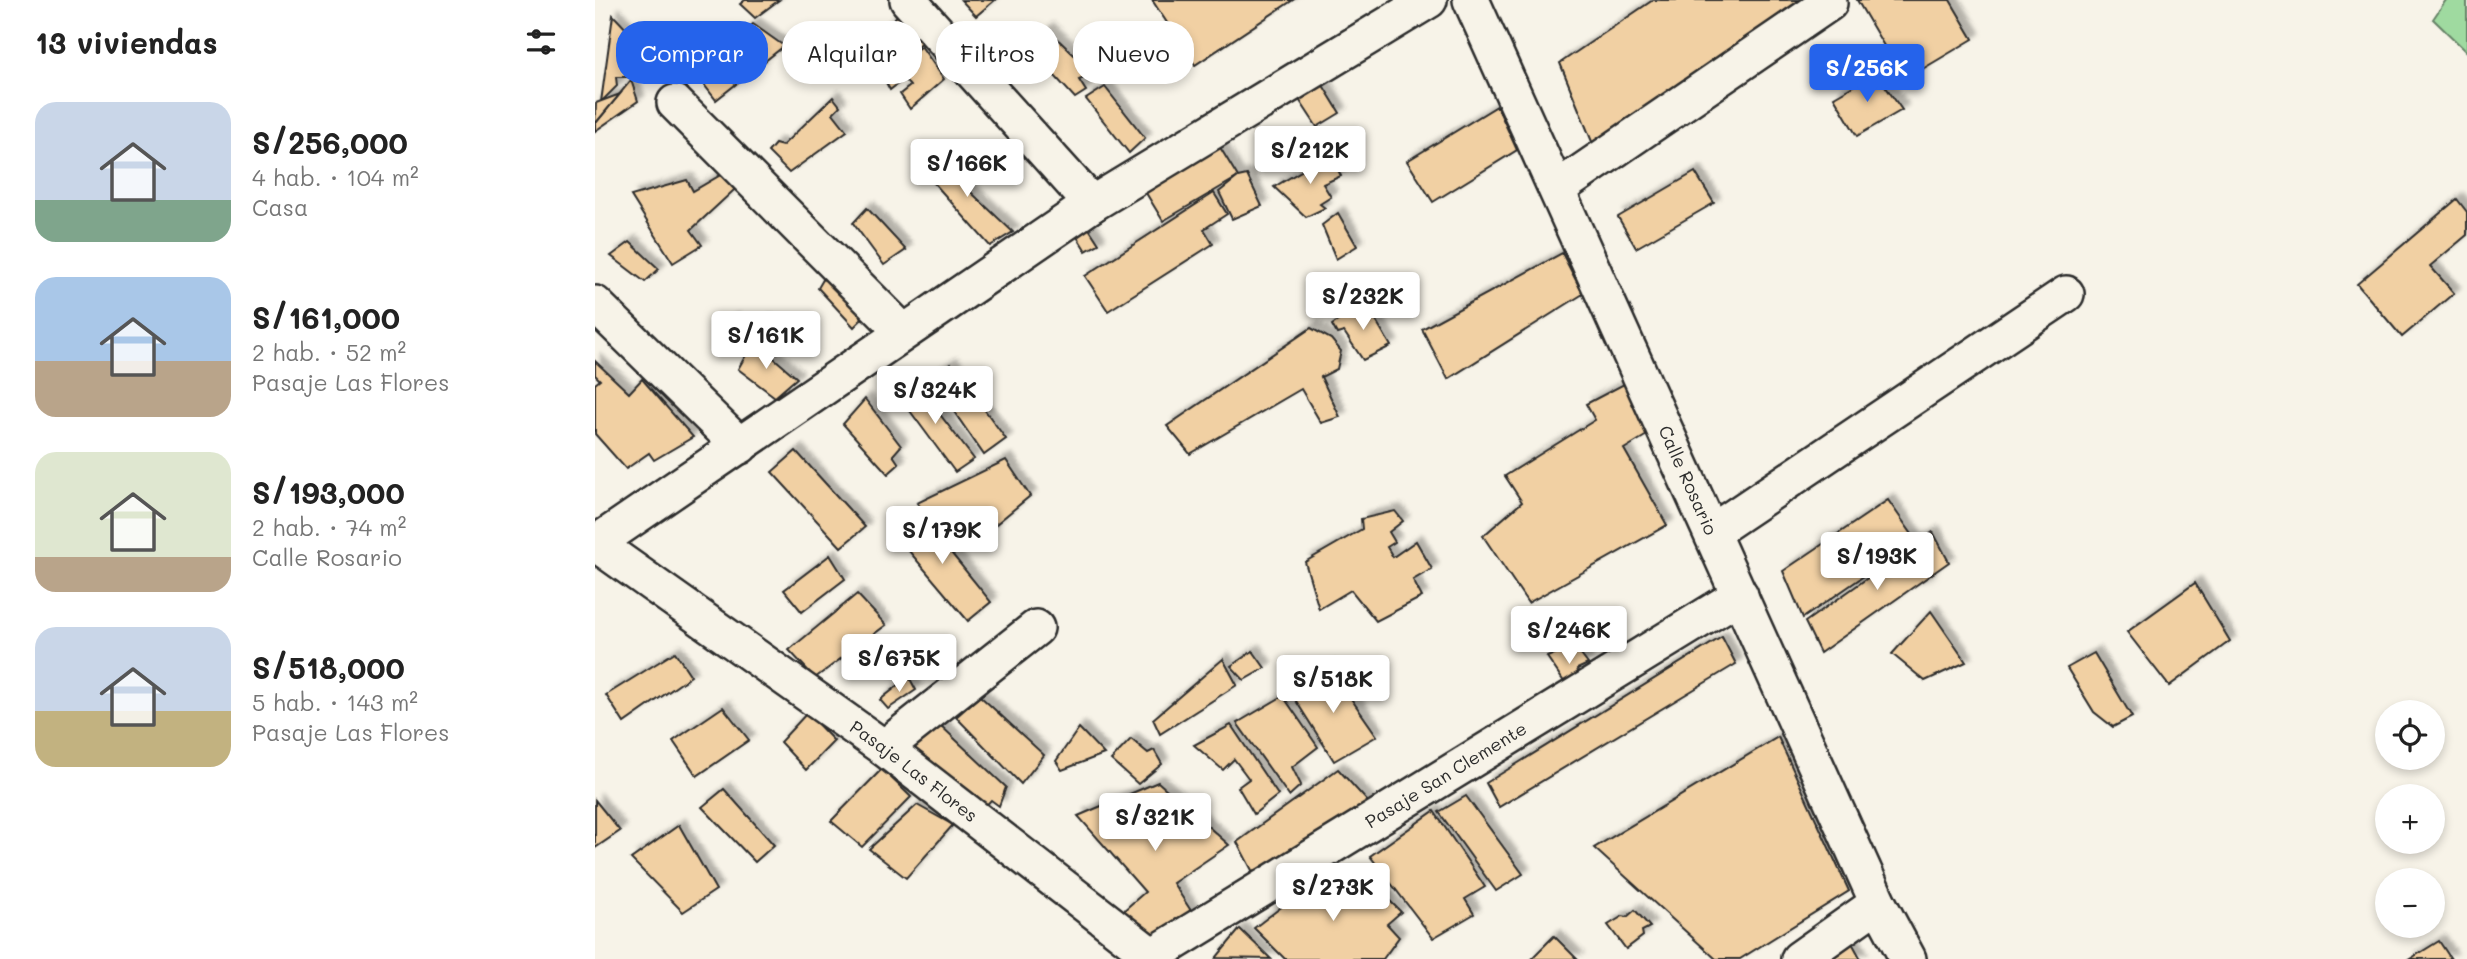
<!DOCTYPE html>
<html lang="es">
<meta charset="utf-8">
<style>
body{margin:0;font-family:Mali,sans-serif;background:#f6f6f6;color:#222;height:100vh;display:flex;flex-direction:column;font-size:26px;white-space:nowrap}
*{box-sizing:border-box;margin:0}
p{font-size:23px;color:#767676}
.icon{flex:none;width:38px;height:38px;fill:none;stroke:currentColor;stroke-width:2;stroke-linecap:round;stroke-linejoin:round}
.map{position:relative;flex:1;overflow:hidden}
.panel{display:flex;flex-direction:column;background:#fff;width:595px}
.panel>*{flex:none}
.top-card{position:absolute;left:21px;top:21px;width:665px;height:63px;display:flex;gap:14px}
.buttons{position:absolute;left:1780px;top:700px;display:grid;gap:14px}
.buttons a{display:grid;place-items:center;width:70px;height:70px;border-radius:50%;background:#fff;box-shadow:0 4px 10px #0003;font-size:35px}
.price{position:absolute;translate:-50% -60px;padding:0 16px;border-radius:7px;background:#fff;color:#222;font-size:23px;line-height:46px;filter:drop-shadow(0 2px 4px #0008)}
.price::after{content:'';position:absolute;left:50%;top:42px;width:21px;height:16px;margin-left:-10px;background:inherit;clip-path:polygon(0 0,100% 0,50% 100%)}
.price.current{background:#2563eb;color:#fff}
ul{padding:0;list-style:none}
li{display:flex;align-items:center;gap:21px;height:175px;padding:0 35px}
li span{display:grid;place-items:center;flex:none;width:196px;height:140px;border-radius:21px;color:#555}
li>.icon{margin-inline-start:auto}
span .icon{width:84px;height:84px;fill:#fffc;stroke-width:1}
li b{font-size:30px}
h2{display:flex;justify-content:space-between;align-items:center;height:84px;padding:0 35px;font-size:30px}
.pill{padding:0 24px;border-radius:28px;background:#fff;box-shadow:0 4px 10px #0003;font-size:24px;line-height:63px}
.pill.current{background:#2563eb;color:#fff}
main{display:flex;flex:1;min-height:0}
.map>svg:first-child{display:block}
</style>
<main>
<section class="panel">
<h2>13 viviendas<svg class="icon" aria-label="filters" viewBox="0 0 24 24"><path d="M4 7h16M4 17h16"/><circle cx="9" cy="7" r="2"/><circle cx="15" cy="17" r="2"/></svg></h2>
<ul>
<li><span style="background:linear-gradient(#c9d6e8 70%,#7fa58c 0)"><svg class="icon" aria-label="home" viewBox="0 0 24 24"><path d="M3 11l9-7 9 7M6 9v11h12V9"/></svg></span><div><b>S/256,000</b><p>4 hab. · 104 m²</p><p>Casa</p></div></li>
<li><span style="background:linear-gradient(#a9c7e8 60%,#b9a48a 0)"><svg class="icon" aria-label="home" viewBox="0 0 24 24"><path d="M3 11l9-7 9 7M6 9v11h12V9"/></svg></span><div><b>S/161,000</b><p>2 hab. · 52 m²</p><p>Pasaje Las Flores</p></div></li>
<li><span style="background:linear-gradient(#dfe7d0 75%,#b9a48a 0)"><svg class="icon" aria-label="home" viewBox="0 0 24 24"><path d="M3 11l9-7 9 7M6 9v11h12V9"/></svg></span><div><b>S/193,000</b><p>2 hab. · 74 m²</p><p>Calle Rosario</p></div></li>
<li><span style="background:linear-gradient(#c9d6e8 60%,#c2b280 0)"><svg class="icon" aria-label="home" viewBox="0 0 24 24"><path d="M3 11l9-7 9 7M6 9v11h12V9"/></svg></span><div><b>S/518,000</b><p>5 hab. · 143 m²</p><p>Pasaje Las Flores</p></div></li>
</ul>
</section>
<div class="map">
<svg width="1872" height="959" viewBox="0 0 1872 959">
<defs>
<filter id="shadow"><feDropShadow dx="6" dy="-6" stdDeviation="2" flood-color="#0004"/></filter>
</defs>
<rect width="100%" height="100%" fill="#f7f3e8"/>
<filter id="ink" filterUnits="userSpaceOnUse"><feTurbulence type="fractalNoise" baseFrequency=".0143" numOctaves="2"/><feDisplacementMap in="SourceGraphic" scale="14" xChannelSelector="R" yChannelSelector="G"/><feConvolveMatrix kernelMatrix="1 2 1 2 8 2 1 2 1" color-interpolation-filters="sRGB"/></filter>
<g filter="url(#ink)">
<polygon fill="#9fdaa0" stroke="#658266" stroke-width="2" points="1851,0 1872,0 1872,52 1838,19"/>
<g fill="#f1d0a3" stroke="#2b2b2b" stroke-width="2" filter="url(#shadow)">
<polygon points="150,0 184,0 160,18 145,4"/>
<polygon points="366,0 400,0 381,16"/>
<polygon points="557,0 698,0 600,65"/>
<polygon points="1058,0 1233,0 1004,159 965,63"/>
<polygon points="1262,0 1355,0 1378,39 1309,80"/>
<polygon points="304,14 327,42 305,59 286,31"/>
<polygon points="18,15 36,34 28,44 42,60 37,69 41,77 21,77 22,86 6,102"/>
<polygon points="158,24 189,46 121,100 107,82 147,42 142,39"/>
<polygon points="452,29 499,74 484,80 491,91 480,98 436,50"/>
<polygon points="326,46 349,79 315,109 305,94 315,86 309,79 295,90 288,77"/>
<polygon points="1281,73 1307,110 1262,136 1239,97"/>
<polygon points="36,80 43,101 0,131 0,124"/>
<polygon points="726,82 745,113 722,127 703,98"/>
<polygon points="510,87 550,138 534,153 491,99"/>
<polygon points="25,94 0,124 1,103"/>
<polygon points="238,97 245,106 238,113 252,131 194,173 173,152 180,144 187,146"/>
<polygon points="902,106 922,150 838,202 812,161"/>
<polygon points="623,144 643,177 568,221 548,188"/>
<polygon points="362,156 381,163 363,180 418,232 395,246 331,174 344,163"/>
<polygon points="730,157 738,159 746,176 728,184 736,197 725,204 730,208 711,217 679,187"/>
<polygon points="141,166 151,179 96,230 107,245 78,263 36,196 92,180 98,191"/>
<polygon points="1100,172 1119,203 1041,248 1023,217"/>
<polygon points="652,175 667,206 637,219 624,192 643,177"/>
<polygon points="619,193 632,214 609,229 618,244 513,311 490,276"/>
<polygon points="1862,199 1872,212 1872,235 1835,266 1859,293 1807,337 1762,284"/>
<polygon points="272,208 311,250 289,265 258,223"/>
<polygon points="743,213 762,246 741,259 727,225"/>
<polygon points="493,227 504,244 491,251 481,235"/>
<polygon points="35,242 64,269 50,282 16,256"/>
<polygon points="967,253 988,294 853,379 827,329"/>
<polygon points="236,266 276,310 259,327 223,288"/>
<polygon points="770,302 796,346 768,360 749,332 742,334 737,325"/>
<polygon points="138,320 150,332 138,350 119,328"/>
<polygon points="170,320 196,344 182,353 156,332"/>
<polygon points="716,328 736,339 746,351 742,369 726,377 745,417 726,423 706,389 595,454 572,426"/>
<polygon points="159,341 202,378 180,397 143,369"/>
<polygon points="0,361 34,393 47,379 98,437 59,460 54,453 31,469 0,434 0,384 5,380 0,375"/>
<polygon points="356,364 411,439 389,455 335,377"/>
<polygon points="317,378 379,459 360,472 301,392"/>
<polygon points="1029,384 1057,432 1029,449 1072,525 933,603 888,536 927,502 910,476 1000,420 991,404"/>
<polygon points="270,399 306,446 298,455 304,464 293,474 248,424"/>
<polygon points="201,451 270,527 246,547 177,472"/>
<polygon points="411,460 435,496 366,553 322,503"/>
<polygon points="1293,500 1321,540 1208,618 1188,571"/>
<polygon points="800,511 808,521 794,532 800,542 792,547 798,557 821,541 837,569 818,580 827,597 781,621 756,590 724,609 710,562 767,529 766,519"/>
<polygon points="323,512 396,602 373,621 297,531"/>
<polygon points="1338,532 1354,562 1225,653 1210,622"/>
<polygon points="235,555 250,579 207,612 189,590"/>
<polygon points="1600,583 1635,641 1574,686 1532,632"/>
<polygon points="262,594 291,625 220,678 194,650"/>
<polygon points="1336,611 1371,662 1330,681 1297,654"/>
<polygon points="1127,637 1141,664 904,807 891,783"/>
<polygon points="976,642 993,664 982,669 988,684 976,692 952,657 967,651"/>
<polygon points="658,651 670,668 649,680 636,666"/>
<polygon points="80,652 96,676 29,723 11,695"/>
<polygon points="1499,653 1537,717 1518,727 1499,712 1472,668"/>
<polygon points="628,659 642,685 565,734 558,719"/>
<polygon points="734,667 782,736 739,761 696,693"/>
<polygon points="314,677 321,690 293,709 285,700"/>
<polygon points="385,696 449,755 426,784 361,717"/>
<polygon points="688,696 723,747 697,767 706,785 694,796 642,723"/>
<polygon points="128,707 154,740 102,776 78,741"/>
<polygon points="212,713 239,741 211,770 185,742"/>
<polygon points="343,723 411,787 404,806 396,800 384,813 305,750"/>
<polygon points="636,725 683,795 659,814 643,787 654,779 639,759 628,770 599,745"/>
<polygon points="484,728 509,754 467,770 461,761"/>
<polygon points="1183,737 1254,891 1145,959 1121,959 999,848"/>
<polygon points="536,739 553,753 559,750 567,764 543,784 516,760"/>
<polygon points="287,769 316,797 267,847 236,821"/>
<polygon points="743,769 775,804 659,874 642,842"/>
<polygon points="563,782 634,845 578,883 602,920 564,943 528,911 550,892 483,816"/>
<polygon points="129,789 179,845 160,862 107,807"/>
<polygon points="871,796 928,874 901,891 844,812"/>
<polygon points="0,800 25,831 0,848"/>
<polygon points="322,805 358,825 311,878 274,849"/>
<polygon points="839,811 890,887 870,899 879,914 838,938 775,856"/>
<polygon points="84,825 121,890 88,912 36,859"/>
<polygon points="752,874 764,880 772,878 806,912 792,924 804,937 788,959 690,959 659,928 723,879 736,888"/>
<polygon points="1040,910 1055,927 1047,931 1048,936 1031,949 1013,925 1028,916 1032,917"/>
<polygon points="645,929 676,959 621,958"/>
<polygon points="959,936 982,959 936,959"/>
<polygon points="1256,941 1266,959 1229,959"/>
<polygon points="1844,941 1856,959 1815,959"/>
</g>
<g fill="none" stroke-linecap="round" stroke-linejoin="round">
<defs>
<g id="minor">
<polyline points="313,0 497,204"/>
<path id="s1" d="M876 0 1283 903 1313 959"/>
<polyline points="80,103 308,332"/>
<polyline points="962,189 1234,3"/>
<polyline points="0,304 145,446"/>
<polyline points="1117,532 1471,294"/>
<path id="s2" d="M0 543 289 748 561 959"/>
<polyline points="0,544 497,204 834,0"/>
<polyline points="289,748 441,628"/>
<path id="s3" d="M557 956 1145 595"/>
<polyline points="1204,959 1283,903"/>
</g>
</defs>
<use href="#minor" stroke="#2b2b2b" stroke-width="40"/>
<use href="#minor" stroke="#f7f3e8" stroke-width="35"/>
</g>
</g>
<g text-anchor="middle" stroke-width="6" stroke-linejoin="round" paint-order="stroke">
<g font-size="18" fill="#2b2b2b" stroke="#f7f3e8">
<text dy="6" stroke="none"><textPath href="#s1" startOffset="527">Calle Rosario</textPath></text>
<text dy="6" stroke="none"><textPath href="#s2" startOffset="392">Pasaje Las Flores</textPath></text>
<text dy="6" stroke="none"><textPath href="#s3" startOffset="345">Pasaje San Clemente</textPath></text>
</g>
</g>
</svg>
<div class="buttons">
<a><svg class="icon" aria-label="locate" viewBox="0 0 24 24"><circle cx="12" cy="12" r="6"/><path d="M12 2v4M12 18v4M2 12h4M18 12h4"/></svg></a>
<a>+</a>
<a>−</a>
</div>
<b class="price current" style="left:1272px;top:104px">S/256K</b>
<b class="price" style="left:715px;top:186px">S/212K</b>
<b class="price" style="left:372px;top:199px">S/166K</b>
<b class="price" style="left:768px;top:332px">S/232K</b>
<b class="price" style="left:171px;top:371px">S/161K</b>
<b class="price" style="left:340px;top:426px">S/324K</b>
<b class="price" style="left:347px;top:566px">S/179K</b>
<b class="price" style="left:1282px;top:592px">S/193K</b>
<b class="price" style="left:974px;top:666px">S/246K</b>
<b class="price" style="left:304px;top:694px">S/675K</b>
<b class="price" style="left:738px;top:715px">S/518K</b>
<b class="price" style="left:560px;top:853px">S/321K</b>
<b class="price" style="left:738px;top:923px">S/273K</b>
<div class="top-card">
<a class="pill current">Comprar</a>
<a class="pill">Alquilar</a>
<a class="pill">Filtros</a>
<a class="pill">Nuevo</a>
</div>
</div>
</main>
